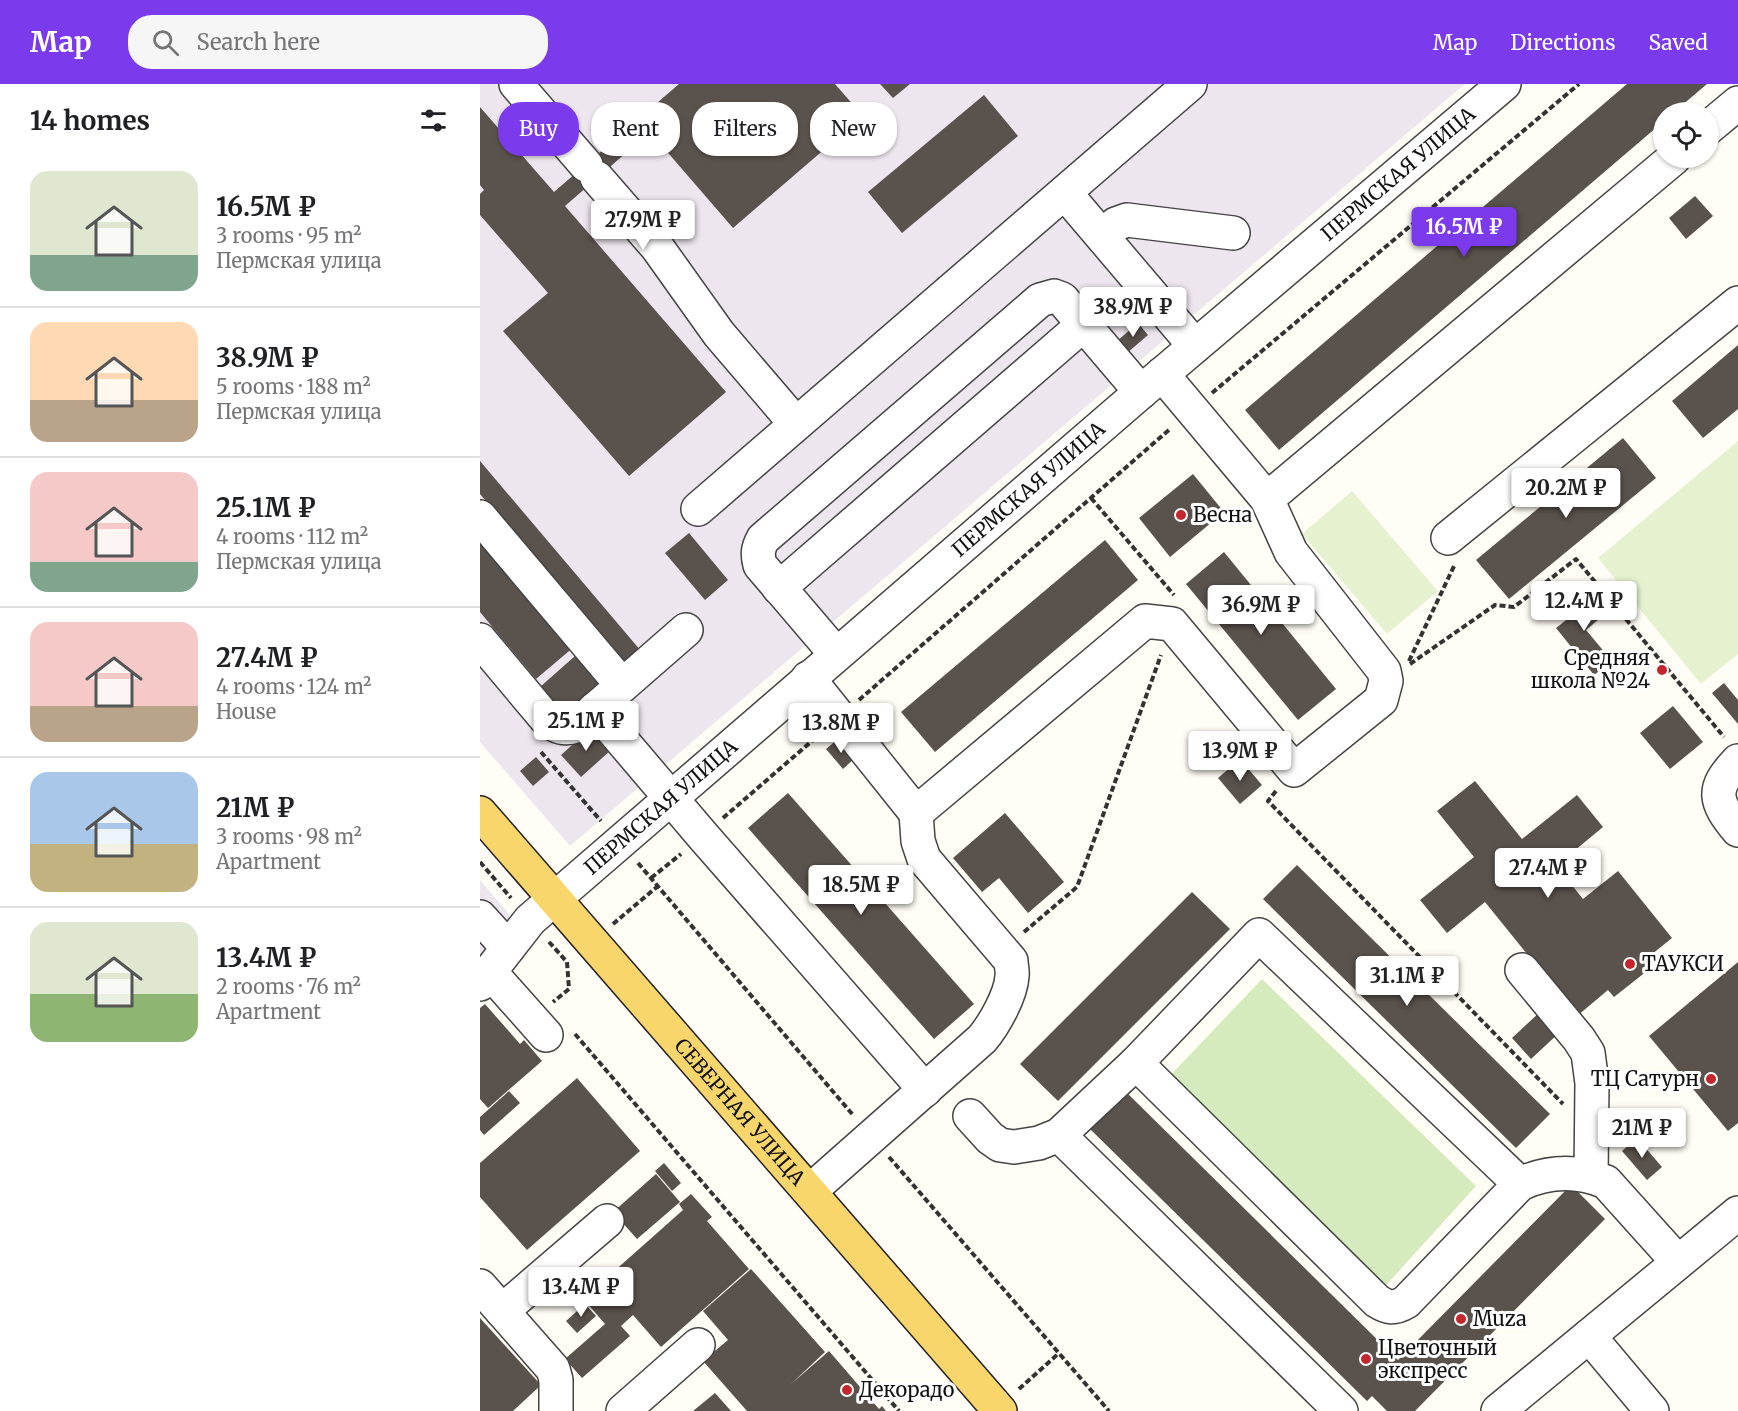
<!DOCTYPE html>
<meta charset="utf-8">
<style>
body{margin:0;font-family:Merriweather,serif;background:#f6f6f6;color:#202124;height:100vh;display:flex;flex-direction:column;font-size:22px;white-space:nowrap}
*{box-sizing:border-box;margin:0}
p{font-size:20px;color:#757577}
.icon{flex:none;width:33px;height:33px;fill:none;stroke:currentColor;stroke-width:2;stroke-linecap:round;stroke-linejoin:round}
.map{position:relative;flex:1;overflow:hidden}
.details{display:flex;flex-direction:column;background:#fff;width:480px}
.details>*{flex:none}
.guide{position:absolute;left:18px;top:18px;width:570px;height:54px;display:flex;gap:12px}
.controls{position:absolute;left:1173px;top:18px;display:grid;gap:12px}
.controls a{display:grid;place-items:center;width:66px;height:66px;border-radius:50%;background:#fff;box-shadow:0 2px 4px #0004;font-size:30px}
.price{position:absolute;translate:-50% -51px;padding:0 14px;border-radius:6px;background:#fff;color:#222;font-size:20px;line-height:39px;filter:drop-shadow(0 2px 3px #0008)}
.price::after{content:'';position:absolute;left:50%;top:36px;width:18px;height:14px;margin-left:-9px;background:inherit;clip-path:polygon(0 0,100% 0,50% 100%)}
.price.active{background:#7c3aed;color:#fff}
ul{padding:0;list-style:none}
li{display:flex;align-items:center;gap:18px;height:150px;padding:0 30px}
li+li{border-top:2px solid #e0e0e0}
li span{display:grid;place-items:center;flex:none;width:168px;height:120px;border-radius:18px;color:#555}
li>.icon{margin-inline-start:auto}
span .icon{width:72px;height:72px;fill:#fffc;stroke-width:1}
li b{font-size:26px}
h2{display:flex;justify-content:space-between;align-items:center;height:72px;padding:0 30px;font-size:26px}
.tag{padding:0 21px;border-radius:24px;background:#fff;box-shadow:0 2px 4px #0004;font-size:21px;line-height:54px}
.tag.active{background:#7c3aed;color:#fff}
header{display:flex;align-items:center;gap:36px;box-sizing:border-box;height:84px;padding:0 30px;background:#7c3aed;color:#fff}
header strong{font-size:28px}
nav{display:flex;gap:33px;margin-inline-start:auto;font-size:21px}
.search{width:420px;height:54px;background:#f6f6f6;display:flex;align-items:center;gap:15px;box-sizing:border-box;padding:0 21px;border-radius:24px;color:#757577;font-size:22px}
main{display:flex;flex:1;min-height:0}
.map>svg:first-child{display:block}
</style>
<header>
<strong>Map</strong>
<div class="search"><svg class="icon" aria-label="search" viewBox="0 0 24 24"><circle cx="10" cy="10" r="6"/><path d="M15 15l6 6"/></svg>Search here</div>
<nav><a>Map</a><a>Directions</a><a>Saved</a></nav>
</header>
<main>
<section class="details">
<h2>14 homes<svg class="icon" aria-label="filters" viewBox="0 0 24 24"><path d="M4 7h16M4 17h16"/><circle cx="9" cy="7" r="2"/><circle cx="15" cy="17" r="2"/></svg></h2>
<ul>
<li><span style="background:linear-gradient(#dfe7d0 70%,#7fa58c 0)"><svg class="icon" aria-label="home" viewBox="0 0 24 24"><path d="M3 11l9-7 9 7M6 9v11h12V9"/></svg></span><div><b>16.5M ₽</b><p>3 rooms · 95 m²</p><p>Пермская улица</p></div></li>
<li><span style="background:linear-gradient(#ffd9b3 65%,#b9a48a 0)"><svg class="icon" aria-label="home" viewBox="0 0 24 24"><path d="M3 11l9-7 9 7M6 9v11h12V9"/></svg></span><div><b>38.9M ₽</b><p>5 rooms · 188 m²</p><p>Пермская улица</p></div></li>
<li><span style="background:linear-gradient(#f6c9c9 75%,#7fa58c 0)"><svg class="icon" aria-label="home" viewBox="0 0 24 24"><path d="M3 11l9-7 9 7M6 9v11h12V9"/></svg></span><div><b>25.1M ₽</b><p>4 rooms · 112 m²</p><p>Пермская улица</p></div></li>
<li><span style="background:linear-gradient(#f6c9c9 70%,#b9a48a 0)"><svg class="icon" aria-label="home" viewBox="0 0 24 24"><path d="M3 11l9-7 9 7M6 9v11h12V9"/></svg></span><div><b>27.4M ₽</b><p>4 rooms · 124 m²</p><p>House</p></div></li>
<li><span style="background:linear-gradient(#a9c7e8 60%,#c2b280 0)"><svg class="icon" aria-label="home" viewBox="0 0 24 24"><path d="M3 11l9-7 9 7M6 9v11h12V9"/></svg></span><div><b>21M ₽</b><p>3 rooms · 98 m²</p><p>Apartment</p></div></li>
<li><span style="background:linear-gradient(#dfe7d0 60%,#8fb573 0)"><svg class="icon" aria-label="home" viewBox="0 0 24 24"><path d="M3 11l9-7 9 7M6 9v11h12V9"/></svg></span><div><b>13.4M ₽</b><p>2 rooms · 76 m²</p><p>Apartment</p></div></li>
</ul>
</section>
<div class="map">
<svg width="1258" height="1327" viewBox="0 0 1258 1327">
<rect width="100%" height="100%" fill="#fffdf5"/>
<g fill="#eee6ef">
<polygon points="0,0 985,0 90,762 0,658"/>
<polygon points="0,796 34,836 0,881"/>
</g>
<polygon fill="#d5ebbd" points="782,895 996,1102 899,1209 685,997"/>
<g fill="#e6f2cf">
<polygon points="1258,357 1258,570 1221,600 1118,474"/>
<polygon points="872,407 958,507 907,550 822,450"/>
</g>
<g fill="#5a524d">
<polygon points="199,0 355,0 383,32 253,144 170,48 85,122 246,308 149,392 23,247 68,209 0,131 0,110 4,106 0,101 0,23 74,108"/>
<polygon points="400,0 430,0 413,14"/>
<polygon points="1147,0 1227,0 1194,28 1184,28 1184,37 799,366 765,326"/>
<polygon points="504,11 538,52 422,149 388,108"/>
<polygon points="1215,112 1233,132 1206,155 1189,134"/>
<polygon points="658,239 668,251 647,269 637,257"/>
<polygon points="1258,261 1258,325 1223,354 1192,317"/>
<polygon points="1143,354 1176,394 1029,515 996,476"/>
<polygon points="0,377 161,567 144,581 0,410"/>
<polygon points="713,390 744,428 690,473 659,434"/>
<polygon points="0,449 95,562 56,595 0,528"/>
<polygon points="209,449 248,496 225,516 185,469"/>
<polygon points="625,456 658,496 455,668 421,628"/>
<polygon points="744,468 856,605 818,636 706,500"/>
<polygon points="1103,505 1124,531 1106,546 1132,577 1114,591 1076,544 1095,529 1086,518"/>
<polygon points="95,572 120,600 85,631 60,603"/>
<polygon points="1244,599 1258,616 1258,640 1232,609"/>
<polygon points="1193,622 1223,658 1190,685 1160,649"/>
<polygon points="111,644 131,666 101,693 81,671"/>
<polygon points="358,655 375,674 363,685 346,665"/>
<polygon points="56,673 69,688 53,702 40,687"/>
<polygon points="760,675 782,701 760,720 738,694"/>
<polygon points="995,697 1042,755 1097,711 1123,743 1094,767 1105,781 1087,795 1103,815 1138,787 1192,854 1166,875 1172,883 1134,913 1128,906 1097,932 1005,818 967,849 940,816 994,773 957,727"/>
<polygon points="308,709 494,920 454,955 268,744"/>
<polygon points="525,729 584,798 548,829 519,794 502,808 473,774"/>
<polygon points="817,781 1070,1030 1036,1064 783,815"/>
<polygon points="712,808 750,845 578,1017 540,980"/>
<polygon points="1258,878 1258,1039 1248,1047 1169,952"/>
<polygon points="5,920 40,960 44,956 62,977 8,1024 0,1015 0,924"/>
<polygon points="1060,928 1079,949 1051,975 1032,954"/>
<polygon points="97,994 160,1067 47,1166 0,1113 0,1079"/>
<polygon points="29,1007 40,1019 4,1051 0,1046 0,1033"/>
<polygon points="646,1008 918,1276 1091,1101 1125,1135 935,1327 907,1327 892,1312 887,1317 610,1045"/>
<polygon points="1157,1054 1182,1083 1167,1096 1142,1067"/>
<polygon points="184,1079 201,1099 192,1107 175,1087"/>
<polygon points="176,1090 200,1118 157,1155 133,1128"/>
<polygon points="211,1110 232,1133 227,1137 269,1185 181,1263 153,1231 141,1242 150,1252 102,1294 85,1275 125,1240 106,1218 126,1200 123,1197 203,1126 199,1120"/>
<polygon points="271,1185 345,1268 311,1300 349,1267 399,1325 402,1322 406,1327 267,1327 223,1277 248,1256 223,1227"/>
<polygon points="105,1220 116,1232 97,1249 86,1237"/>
<polygon points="0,1234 61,1301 33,1327 0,1327"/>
<polygon points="235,1309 251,1327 213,1327"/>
</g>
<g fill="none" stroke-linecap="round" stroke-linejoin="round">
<defs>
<g id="minor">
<polyline points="36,0 106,81"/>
<polyline points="1228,44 1258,19"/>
<polyline points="117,94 177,163 239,250 316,340"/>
<polyline points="585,109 715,262"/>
<polyline points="622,152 636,140 647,136 753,149"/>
<polyline points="682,290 787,415"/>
<polyline points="218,425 710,0"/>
<polyline points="0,433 142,601"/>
<polyline points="968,454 1258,219"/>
<polyline points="299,504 603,241"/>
<path d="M0 556 67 636C77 643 84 646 96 642L206 546"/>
<path d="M356 570 280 481C277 470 278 464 283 455L560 216 574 212 582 215 661 308"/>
<polyline points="328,594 436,729 665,537 692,540 814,686 901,616 906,597 904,587 811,468 787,415 1194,74"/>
<polyline points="115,625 223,752 445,1006"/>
<path d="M1258 677C1231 705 1234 717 1258 746"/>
<polyline points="0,833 28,864"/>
<polyline points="1042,886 1099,955 1108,969 1112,999 1111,1092"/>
<polyline points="10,888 66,951"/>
<path id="s1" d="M0 900 50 836 661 308 1024 0"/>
<path d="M656 979 897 1217C908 1224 914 1225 926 1218L1040 1100"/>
<path d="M490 1032 510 1054 520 1061 534 1063 559 1059 579 1051 656 979 779 851 1040 1100C1068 1087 1097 1086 1126 1098L1198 1178"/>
<polyline points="579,1051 861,1327"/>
<path d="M330 1107 502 955C514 941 531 911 532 892 533 888 531 882 531 877L444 775 438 757 436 729"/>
<polyline points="0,1202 73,1285 76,1296 76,1327"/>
<polyline points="22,1227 127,1137"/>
<polyline points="1109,1252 1172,1327"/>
<polyline points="143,1327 218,1261"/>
<polyline points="1018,1327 1258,1129"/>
</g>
<g id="major">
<path id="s2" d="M0 729 520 1327"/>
</g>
</defs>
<use href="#minor" stroke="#444" stroke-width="36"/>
<use href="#major" stroke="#222" stroke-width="36"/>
<g stroke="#333" stroke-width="4" stroke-dasharray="6 3" stroke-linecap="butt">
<polyline points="732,309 1099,0"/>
<polyline points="611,414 694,511"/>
<polyline points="929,577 975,480"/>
<polyline points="930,580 1015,521 1034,523 1096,475 1244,653"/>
<polyline points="379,616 690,345"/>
<polyline points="61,668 121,737"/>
<polyline points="796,707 788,717 1083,1020"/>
<polyline points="243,734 340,650"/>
<polyline points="0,778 31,814"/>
<polyline points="158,779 373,1031"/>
<polyline points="171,794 201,770"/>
<polyline points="133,840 178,802"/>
<polyline points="544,848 597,803 681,571"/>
<polyline points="69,858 87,878 89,905 73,918"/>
<polyline points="95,950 419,1327"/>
<polyline points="409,1073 629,1327"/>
<polyline points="539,1305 579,1269"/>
</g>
<use href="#minor" stroke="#fff" stroke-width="33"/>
<use href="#major" stroke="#f9d66b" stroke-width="33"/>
</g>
<g fill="#c4262e" stroke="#fff" stroke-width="2">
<circle cx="701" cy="431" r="6"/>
<circle cx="1182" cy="586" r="6"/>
<circle cx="1150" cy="880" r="6"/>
<circle cx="1231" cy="995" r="6"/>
<circle cx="981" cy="1235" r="6"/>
<circle cx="886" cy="1275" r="6"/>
<circle cx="367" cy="1306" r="6"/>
</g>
<g text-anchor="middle" stroke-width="6" stroke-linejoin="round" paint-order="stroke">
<g font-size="20" fill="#111" stroke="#fff">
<text dy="7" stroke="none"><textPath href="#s1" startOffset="1226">ПЕРМСКАЯ УЛИЦА</textPath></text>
<text dy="7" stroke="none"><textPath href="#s1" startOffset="740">ПЕРМСКАЯ УЛИЦА</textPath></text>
<text dy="7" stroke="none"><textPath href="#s1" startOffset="254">ПЕРМСКАЯ УЛИЦА</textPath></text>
<text dy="7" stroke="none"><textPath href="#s2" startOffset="396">СЕВЕРНАЯ УЛИЦА</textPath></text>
</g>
<g font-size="20" fill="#111" stroke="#fff" text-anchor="start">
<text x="713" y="438">Весна</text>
<text x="1170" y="581" text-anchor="end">Средняя<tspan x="1170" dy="23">школа №24</tspan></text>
<text x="1162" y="887">ТАУКСИ</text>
<text x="1219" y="1002" text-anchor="end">ТЦ Сатурн</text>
<text x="993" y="1242">Muza</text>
<text x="898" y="1271">Цветочный<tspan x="898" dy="23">экспресс</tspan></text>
<text x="379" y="1313">Декорадо</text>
</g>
</g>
</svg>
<div class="controls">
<a><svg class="icon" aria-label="locate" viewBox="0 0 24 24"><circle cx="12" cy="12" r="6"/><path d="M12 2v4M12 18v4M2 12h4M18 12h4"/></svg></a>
</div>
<b class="price" style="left:163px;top:167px">27.9M ₽</b>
<b class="price active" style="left:984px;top:174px">16.5M ₽</b>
<b class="price" style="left:653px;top:254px">38.9M ₽</b>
<b class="price" style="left:1086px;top:435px">20.2M ₽</b>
<b class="price" style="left:1104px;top:548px">12.4M ₽</b>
<b class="price" style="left:781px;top:552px">36.9M ₽</b>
<b class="price" style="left:106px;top:668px">25.1M ₽</b>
<b class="price" style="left:361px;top:670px">13.8M ₽</b>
<b class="price" style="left:760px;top:698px">13.9M ₽</b>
<b class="price" style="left:1068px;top:815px">27.4M ₽</b>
<b class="price" style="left:381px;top:832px">18.5M ₽</b>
<b class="price" style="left:927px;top:923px">31.1M ₽</b>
<b class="price" style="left:1162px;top:1075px">21M ₽</b>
<b class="price" style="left:101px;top:1234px">13.4M ₽</b>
<div class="guide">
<a class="tag active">Buy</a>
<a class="tag">Rent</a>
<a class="tag">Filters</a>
<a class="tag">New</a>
</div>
</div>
</main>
